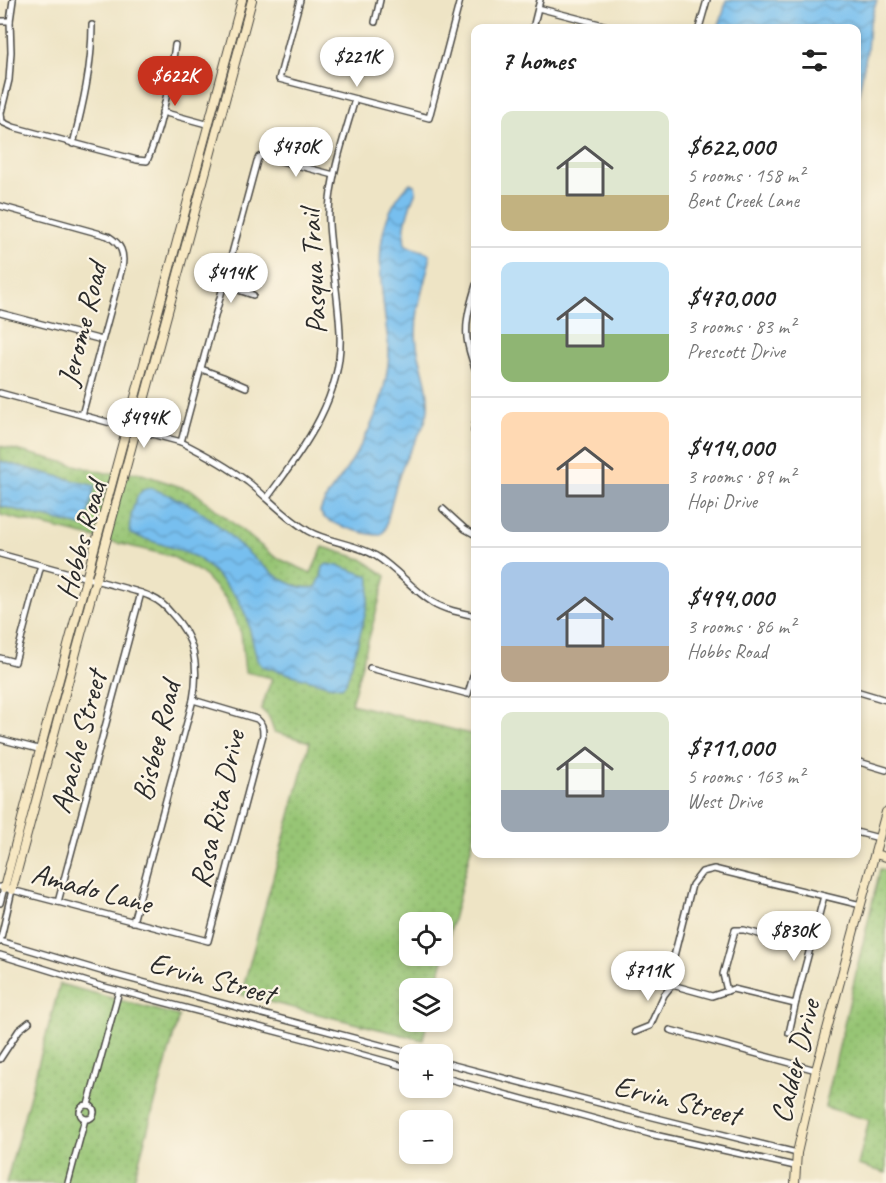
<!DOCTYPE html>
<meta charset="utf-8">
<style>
body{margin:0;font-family:Caveat,sans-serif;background:#f2f2f2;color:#222;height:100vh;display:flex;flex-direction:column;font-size:22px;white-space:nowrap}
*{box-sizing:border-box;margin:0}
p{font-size:20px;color:#767676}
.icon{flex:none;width:33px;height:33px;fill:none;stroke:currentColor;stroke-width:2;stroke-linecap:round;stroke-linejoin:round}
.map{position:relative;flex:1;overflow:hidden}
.details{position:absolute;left:471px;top:24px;width:390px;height:834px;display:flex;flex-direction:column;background:#fff;border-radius:12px;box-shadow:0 3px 9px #0003}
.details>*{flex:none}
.fabs{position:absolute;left:399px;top:912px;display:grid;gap:12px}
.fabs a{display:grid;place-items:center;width:54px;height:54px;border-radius:12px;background:#fff;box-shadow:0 3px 9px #0003;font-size:30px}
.price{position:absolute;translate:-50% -51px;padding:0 14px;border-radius:21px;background:#fff;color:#222;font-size:20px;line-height:39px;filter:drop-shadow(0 2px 3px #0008)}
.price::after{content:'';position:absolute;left:50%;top:36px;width:18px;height:14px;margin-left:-9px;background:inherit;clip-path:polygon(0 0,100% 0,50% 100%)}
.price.on{background:#c8321e;color:#fff}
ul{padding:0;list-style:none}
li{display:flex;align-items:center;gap:18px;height:150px;padding:0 30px}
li+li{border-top:2px solid #e0e0e0}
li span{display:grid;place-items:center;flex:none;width:168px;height:120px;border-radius:12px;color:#555}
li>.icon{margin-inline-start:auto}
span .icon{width:72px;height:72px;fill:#fffc;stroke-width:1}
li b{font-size:26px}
h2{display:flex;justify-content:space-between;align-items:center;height:72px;padding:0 30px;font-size:26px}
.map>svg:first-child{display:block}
</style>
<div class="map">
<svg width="886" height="1183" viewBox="0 0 886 1183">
<defs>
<pattern id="grass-dots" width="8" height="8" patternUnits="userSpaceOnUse" patternTransform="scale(1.5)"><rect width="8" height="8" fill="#97c574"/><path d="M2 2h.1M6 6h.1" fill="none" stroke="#82a965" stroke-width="1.8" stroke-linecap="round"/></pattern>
<pattern id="water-waves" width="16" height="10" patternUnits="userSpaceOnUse" patternTransform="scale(1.5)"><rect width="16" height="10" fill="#77bfef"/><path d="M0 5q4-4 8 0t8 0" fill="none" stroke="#629bc2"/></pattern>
</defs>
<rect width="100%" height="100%" fill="#fcf5e5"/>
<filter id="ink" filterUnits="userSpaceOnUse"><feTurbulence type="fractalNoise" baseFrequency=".0167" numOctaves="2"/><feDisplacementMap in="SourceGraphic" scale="12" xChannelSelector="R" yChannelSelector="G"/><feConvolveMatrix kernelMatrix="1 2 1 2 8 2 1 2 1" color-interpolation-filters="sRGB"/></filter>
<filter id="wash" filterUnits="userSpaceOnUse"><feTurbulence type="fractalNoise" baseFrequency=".008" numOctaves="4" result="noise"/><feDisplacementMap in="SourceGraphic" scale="24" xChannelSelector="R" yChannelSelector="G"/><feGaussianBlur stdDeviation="1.35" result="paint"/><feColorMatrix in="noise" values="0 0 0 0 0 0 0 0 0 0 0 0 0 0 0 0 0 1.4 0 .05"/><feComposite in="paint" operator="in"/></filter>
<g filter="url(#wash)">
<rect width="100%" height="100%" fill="#eee4c5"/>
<g fill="url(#grass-dots)" stroke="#617850" stroke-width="1.5" fill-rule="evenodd">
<path d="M0 446 106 473H139L193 491 275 557 311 573 323 547 362 559 386 576 351 704 475 735V832L436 988H410V1022H427L423 1040 241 995 310 742 274 732 269 717 261 709 272 678 245 672 241 633 226 599 202 573 171 556 0 515ZM410 922H442V956H410Z"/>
<polygon points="880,869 886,870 886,1173 858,1165 869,1120 825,1107"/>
<polygon points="60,984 179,1016 133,1183 6,1183"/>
</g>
<g fill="url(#water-waves)" stroke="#51758d" stroke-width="1.5">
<polygon points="726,0 877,0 869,25 867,50 857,103 856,28 718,28 724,10"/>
<path d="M410 183 415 185 416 191C409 206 402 228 405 244 414 250 421 249 429 254L430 260C423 288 413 317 417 346 421 367 430 388 428 409 427 427 408 450 402 468 394 488 390 510 385 530L381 535C370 536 336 526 326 519 323 517 322 515 320 512 325 496 335 486 344 473 359 450 373 426 381 399 385 385 388 369 389 354 389 345 387 335 386 326 380 276 370 222 410 183Z"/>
<polygon points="0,461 95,486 85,527 0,506"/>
<path d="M150 488C167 494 186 501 201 512 212 520 223 529 233 539 252 556 288 594 316 587L321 577 323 567 327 564 339 566 369 576C375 592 352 663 346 683L342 687 327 685 262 666 257 660 247 618 238 599 213 571 198 558 179 550 130 534C128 525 134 498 141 492 143 489 146 489 150 488Z"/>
</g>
</g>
<g filter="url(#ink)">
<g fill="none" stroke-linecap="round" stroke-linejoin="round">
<defs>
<g id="street">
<path d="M13 0 10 21 11 52 9 80 1 113 2 122 13 127 137 160 147 161C162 127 170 82 175 45"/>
<polyline points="300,0 279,79 429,118 460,0"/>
<polyline points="538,8 615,28"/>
<polyline points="0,21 10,21"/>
<polyline points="375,22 380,0"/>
<polyline points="533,28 540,0"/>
<polyline points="699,28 707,0"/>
<polyline points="162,112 210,125"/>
<path d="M73 144C83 105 92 66 92 25"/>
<path d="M0 206 108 236C121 244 125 253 122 268L82 415"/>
<polyline points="224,285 253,295"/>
<path d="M476 285C471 302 465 320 467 338 468 349 472 360 476 371"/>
<polyline points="0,313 102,340"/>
<polyline points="201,369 223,377 246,387"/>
<path d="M0 393 181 442C205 454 227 466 248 482 268 498 285 517 308 531 329 543 355 543 376 556 397 569 412 589 432 602 445 610 461 613 476 616"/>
<polyline points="476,421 474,431 476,433"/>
<polyline points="181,442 257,161 259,157 262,156 334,175"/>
<path d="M267 498C303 449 343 398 340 334 339 305 334 276 331 247 330 235 328 223 329 211 331 173 345 135 355 99"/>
<polyline points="443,509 465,529 476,535"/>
<path d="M0 554 135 591C141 593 148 595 153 598 160 601 166 607 171 613 196 638 199 668 193 700L133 922"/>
<polyline points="0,658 15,662 41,565"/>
<polyline points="370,668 468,694 476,666"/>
<polyline points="856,691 886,700"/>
<polyline points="0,739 42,750"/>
<polyline points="856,761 886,770"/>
<polyline points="856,832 879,838"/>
<path d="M0 887 208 941 263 735C263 727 262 723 257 719L193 700"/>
<polyline points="58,902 141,593"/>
<polyline points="0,903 4,888"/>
<polyline points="0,941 108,973 414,1054"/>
<polyline points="0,942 12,890"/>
<polyline points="0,955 97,985 305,1039 410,1068"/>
<polyline points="672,985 667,984 692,885 702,872 714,869 861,905"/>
<polyline points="672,985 712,996 733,989 795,1004 796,1001"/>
<polyline points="727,991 723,974 735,930 744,930 810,948"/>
<polyline points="670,1030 816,1070"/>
<polyline points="635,1032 650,1026 664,995 672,985"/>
<polyline points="789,1033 797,997 824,896"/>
<polyline points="0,1059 19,1030 29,1022"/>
<polyline points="442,1062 653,1117 797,1153"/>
<polyline points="442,1077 650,1134 795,1166"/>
<circle cx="87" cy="1112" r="7"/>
<polyline points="88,1105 119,991"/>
<polyline points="68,1183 85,1119"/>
</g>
<g id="secondary">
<polyline points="875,854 886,857"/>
<polyline points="4,888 40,750 242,0"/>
<polyline points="12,890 252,0"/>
<polyline points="795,1183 797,1153 816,1070 886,812"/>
</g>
</defs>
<use href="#street" stroke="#484742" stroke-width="8"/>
<use href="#secondary" stroke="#484742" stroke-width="10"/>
<use href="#street" stroke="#fff" stroke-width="5"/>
<use href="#secondary" stroke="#f7e8c3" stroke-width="8"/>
</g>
</g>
<g text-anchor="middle" stroke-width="4.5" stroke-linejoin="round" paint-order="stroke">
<g font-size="30" fill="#2b2b2b" stroke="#fcf5e5">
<text transform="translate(313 272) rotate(-93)" y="10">Pasqua Trail</text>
<text transform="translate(82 324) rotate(-76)" y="10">Jerome Road</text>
<text transform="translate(81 540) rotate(-75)" y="10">Hobbs Road</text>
<text transform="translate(156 741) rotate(-76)" y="10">Bisbee Road</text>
<text transform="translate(78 742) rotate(-75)" y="10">Apache Street</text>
<text transform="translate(217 809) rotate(-77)" y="10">Rosa Rita Drive</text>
<text transform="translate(92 888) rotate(15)" y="10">Amado Lane</text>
<text transform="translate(212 978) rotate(15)" y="10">Ervin Street</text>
<text transform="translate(795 1061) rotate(-76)" y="10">Calder Drive</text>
<text transform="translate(677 1100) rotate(14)" y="10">Ervin Street</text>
</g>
</g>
</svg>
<div class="fabs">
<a><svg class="icon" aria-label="locate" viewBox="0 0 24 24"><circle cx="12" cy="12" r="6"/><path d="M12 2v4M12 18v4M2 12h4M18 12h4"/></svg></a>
<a><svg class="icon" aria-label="layers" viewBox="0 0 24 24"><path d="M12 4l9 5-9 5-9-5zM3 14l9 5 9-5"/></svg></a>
<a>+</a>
<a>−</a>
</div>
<b class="price" style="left:357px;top:88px">$221K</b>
<b class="price on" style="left:175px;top:107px">$622K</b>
<b class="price" style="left:296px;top:178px">$470K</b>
<b class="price" style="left:231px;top:304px">$414K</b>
<b class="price" style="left:144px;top:449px">$494K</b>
<b class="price" style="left:794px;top:962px">$830K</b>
<b class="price" style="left:648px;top:1002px">$711K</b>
<section class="details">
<h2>7 homes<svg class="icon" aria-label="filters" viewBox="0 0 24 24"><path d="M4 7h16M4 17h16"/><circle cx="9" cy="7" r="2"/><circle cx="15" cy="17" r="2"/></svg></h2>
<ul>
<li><span style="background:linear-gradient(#dfe7d0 70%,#c2b280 0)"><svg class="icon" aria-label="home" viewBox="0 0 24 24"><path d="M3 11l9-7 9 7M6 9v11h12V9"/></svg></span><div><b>$622,000</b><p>5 rooms · 158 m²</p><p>Bent Creek Lane</p></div></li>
<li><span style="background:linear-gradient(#bfe0f5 60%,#8fb573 0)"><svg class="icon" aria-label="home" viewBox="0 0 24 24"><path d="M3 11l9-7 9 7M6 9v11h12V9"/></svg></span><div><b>$470,000</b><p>3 rooms · 83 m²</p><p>Prescott Drive</p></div></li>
<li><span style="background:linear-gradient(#ffd9b3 60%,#9aa5b1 0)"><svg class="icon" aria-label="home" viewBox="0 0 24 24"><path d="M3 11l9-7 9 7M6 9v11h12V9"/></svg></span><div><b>$414,000</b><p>3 rooms · 89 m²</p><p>Hopi Drive</p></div></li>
<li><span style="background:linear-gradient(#a9c7e8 70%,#b9a48a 0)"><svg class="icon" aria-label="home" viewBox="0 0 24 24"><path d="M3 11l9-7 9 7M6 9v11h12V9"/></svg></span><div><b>$494,000</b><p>3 rooms · 86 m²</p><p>Hobbs Road</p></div></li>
<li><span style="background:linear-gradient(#dfe7d0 65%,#9aa5b1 0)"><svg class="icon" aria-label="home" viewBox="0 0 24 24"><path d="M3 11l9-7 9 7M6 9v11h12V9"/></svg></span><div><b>$711,000</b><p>5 rooms · 163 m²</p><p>West Drive</p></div></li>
</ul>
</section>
</div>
